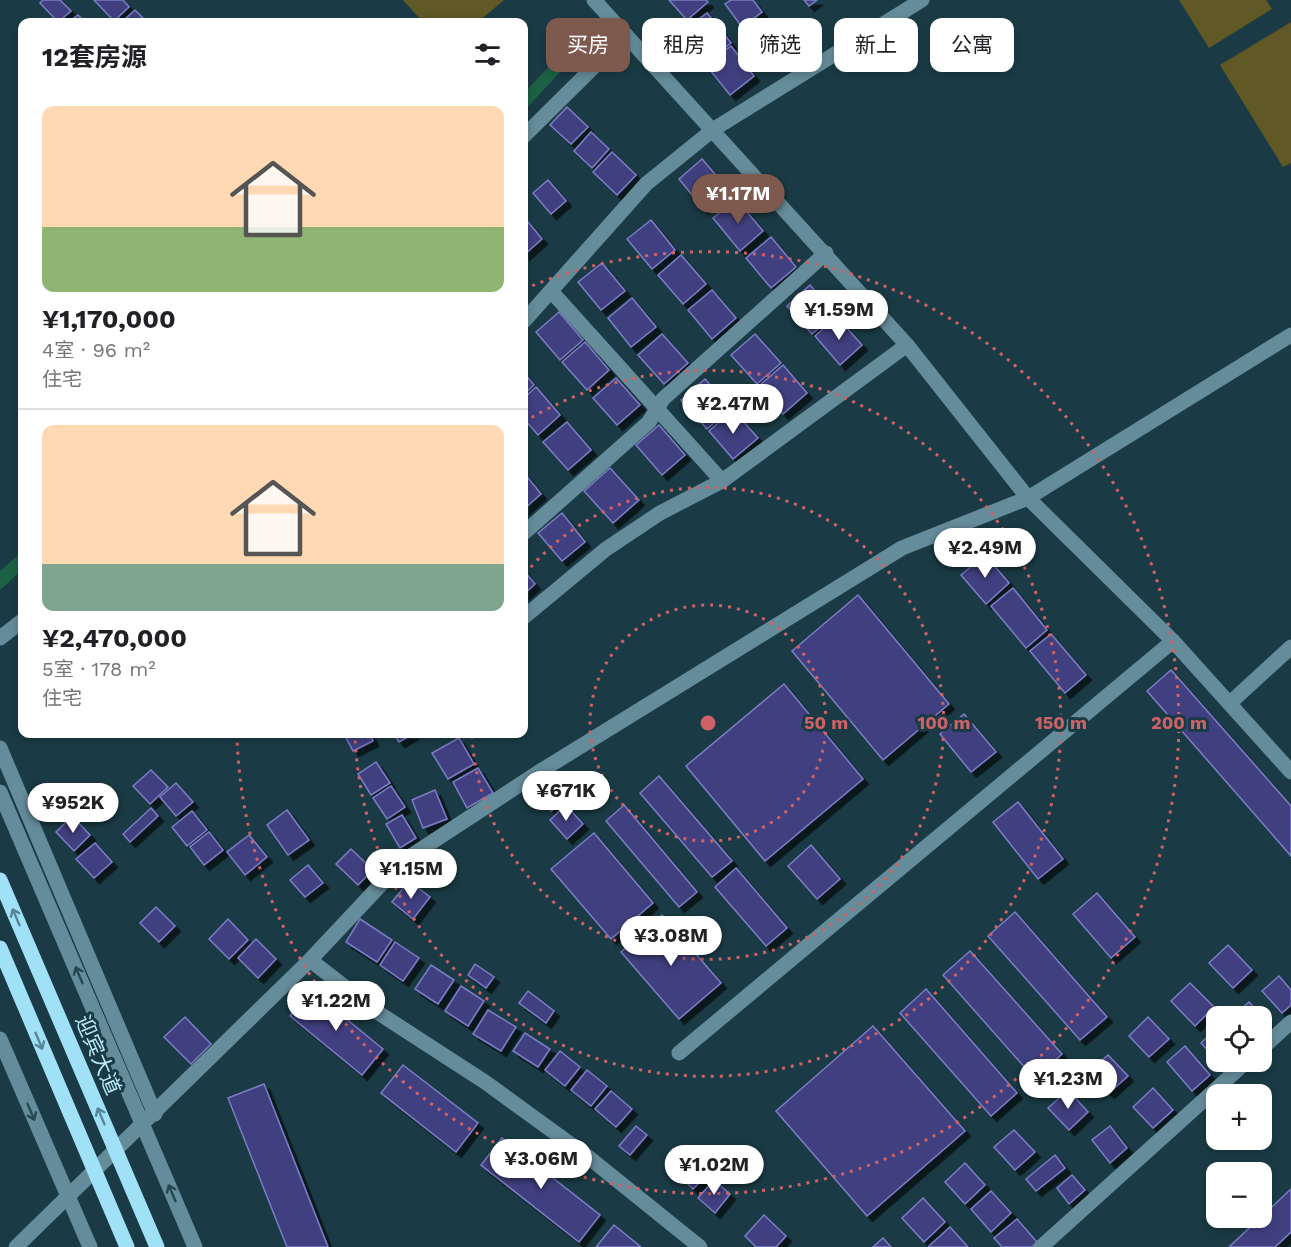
<!DOCTYPE html>
<html lang="zh">
<meta charset="utf-8">
<style>
body{margin:0;font-family:"Work Sans","Noto Sans SC",sans-serif;background:#f6f6f6;color:#202124;height:100vh;display:flex;flex-direction:column;font-size:22px;white-space:nowrap}
*{box-sizing:border-box;margin:0}
p{font-size:20px;color:#757577}
.icon{flex:none;width:33px;height:33px;fill:none;stroke:currentColor;stroke-width:2;stroke-linecap:round;stroke-linejoin:round}
.map{position:relative;flex:1;overflow:hidden}
.details{position:absolute;left:18px;top:18px;width:510px;height:720px;display:flex;flex-direction:column;background:#fff;border-radius:12px;box-shadow:0 3px 9px #0003}
.details>*{flex:none}
.hud{position:absolute;left:546px;top:18px;width:570px;height:54px;display:flex;gap:12px}
.controls{position:absolute;left:1206px;top:1006px;display:grid;gap:12px}
.controls a{display:grid;place-items:center;width:66px;height:66px;border-radius:12px;background:#fff;box-shadow:0 3px 9px #0003;font-size:30px}
.price{position:absolute;translate:-50% -51px;padding:0 14px;border-radius:21px;background:#fff;color:#222;font-size:20px;line-height:39px;filter:drop-shadow(0 2px 3px #0008)}
.price::after{content:'';position:absolute;left:50%;top:36px;width:18px;height:14px;margin-left:-9px;background:inherit;clip-path:polygon(0 0,100% 0,50% 100%)}
.price.selected{background:#7e5a4e;color:#fff}
ul{padding:0;list-style:none}
li{display:grid;align-content:center;gap:12px;height:318px;padding:0 24px}
li+li{border-top:2px solid #e0e0e0}
li span{display:grid;place-items:center;height:186px;border-radius:12px;color:#555}
li>.icon{margin-inline-start:auto}
span .icon{width:108px;height:108px;fill:#fffc;stroke-width:1}
li b{font-size:26px}
h2{display:flex;justify-content:space-between;align-items:center;height:72px;padding:0 24px;font-size:26px}
.pill{padding:0 21px;border-radius:12px;background:#fff;box-shadow:0 3px 9px #0003;font-size:21px;line-height:54px}
.pill.selected{background:#7e5a4e;color:#fff}
.map>svg:first-child{display:block}
</style>
<div class="map">
<svg width="1291" height="1247" viewBox="0 0 1291 1247">
<defs>
<filter id="shadow"><feDropShadow dx="5.5" dy="5.5" stdDeviation="0" flood-color="#0009"/></filter>
</defs>
<rect width="100%" height="100%" fill="#1a3b45"/>
<g fill="#605825">
<polygon points="403,0 504,0 478,22 423,22"/>
<polygon points="1179,0 1266,0 1272,9 1209,48"/>
<polygon points="1291,22 1291,163 1283,167 1220,65"/>
</g>
<g fill="#1d6144">
<path d="M592 21C603 32 606 42 591 49L584 46 524 111V93Z"/>
<polygon points="22,552 22,570 0,590 0,571"/>
</g>
<g fill="#403f80" stroke="#7b7dc4" stroke-width="1.5" filter="url(#shadow)">
<polygon points="43,0 60,0 71,11 58,22 40,3"/>
<polygon points="94,0 123,0 129,7 114,21"/>
<polygon points="669,0 706,0 708,2 687,20"/>
<polygon points="731,0 753,0 762,12 742,27 725,4"/>
<polygon points="804,0 817,0 809,6"/>
<polygon points="135,10 147,22 122,22"/>
<polygon points="707,13 731,43 706,63 682,32"/>
<polygon points="78,15 85,22 69,22"/>
<polygon points="731,46 754,76 730,95 706,65"/>
<polygon points="567,107 588,127 571,144 550,125"/>
<polygon points="591,132 609,149 592,168 574,151"/>
<polygon points="612,152 636,175 617,195 593,172"/>
<polygon points="702,159 727,188 703,208 679,179"/>
<polygon points="548,180 566,201 551,214 533,193"/>
<polygon points="736,199 763,231 740,251 713,218"/>
<polygon points="651,220 675,250 652,269 627,239"/>
<polygon points="528,222 542,239 524,255 524,226"/>
<polygon points="771,237 796,267 771,288 746,258"/>
<polygon points="681,255 706,284 683,304 658,275"/>
<polygon points="602,263 625,291 601,310 578,282"/>
<polygon points="810,285 835,314 812,334 787,306"/>
<polygon points="712,290 736,318 712,339 688,310"/>
<polygon points="632,298 656,327 631,347 608,318"/>
<polygon points="559,312 583,340 560,360 536,332"/>
<polygon points="837,317 862,345 840,365 815,336"/>
<polygon points="662,334 688,363 664,384 638,355"/>
<polygon points="755,334 781,363 757,384 731,355"/>
<polygon points="585,342 609,370 587,390 562,362"/>
<polygon points="783,365 807,393 783,414 759,386"/>
<polygon points="524,373 534,385 524,394"/>
<polygon points="616,378 640,405 617,425 593,398"/>
<polygon points="705,379 731,408 707,429 681,400"/>
<polygon points="536,387 560,415 538,435 524,419 524,398"/>
<polygon points="733,410 758,438 733,459 709,431"/>
<polygon points="567,422 591,450 568,470 543,442"/>
<polygon points="659,425 685,455 662,475 636,445"/>
<polygon points="610,468 639,500 613,523 584,491"/>
<polygon points="524,473 541,494 524,509"/>
<polygon points="562,513 585,542 562,561 538,533"/>
<polygon points="985,555 1009,583 986,604 961,575"/>
<polygon points="524,571 535,584 524,594"/>
<polygon points="1013,588 1047,630 1026,648 991,606"/>
<polygon points="858,595 949,704 883,760 792,651"/>
<polygon points="1051,634 1086,675 1065,693 1030,651"/>
<polygon points="1171,670 1291,806 1291,856 1147,691"/>
<polygon points="784,684 863,779 765,861 686,766"/>
<polygon points="964,714 996,752 971,772 940,734"/>
<polygon points="344,734 370,734 373,741 353,751"/>
<polygon points="394,734 413,734 399,742"/>
<polygon points="459,738 474,764 448,779 432,753"/>
<polygon points="376,762 390,783 371,795 358,774"/>
<polygon points="478,768 493,793 467,808 453,782"/>
<polygon points="151,770 168,787 150,804 133,786"/>
<polygon points="557,775 572,798 551,811 536,788"/>
<polygon points="659,776 732,861 712,877 640,793"/>
<polygon points="176,783 193,802 176,816 160,797"/>
<polygon points="391,786 405,807 387,819 373,798"/>
<polygon points="435,790 447,819 423,828 412,800"/>
<polygon points="1018,802 1063,859 1038,879 993,822"/>
<polygon points="566,805 583,824 567,839 550,820"/>
<polygon points="624,805 697,892 679,907 606,821"/>
<polygon points="151,808 158,816 130,842 123,834"/>
<polygon points="287,810 309,840 288,855 267,825"/>
<polygon points="192,811 207,830 187,846 172,827"/>
<polygon points="402,815 416,838 400,848 386,824"/>
<polygon points="72,816 90,835 74,851 56,832"/>
<polygon points="209,832 223,850 204,865 190,847"/>
<polygon points="594,833 653,903 611,939 551,869"/>
<polygon points="249,835 267,857 245,875 227,852"/>
<polygon points="95,843 112,862 94,878 76,859"/>
<polygon points="811,845 840,879 817,899 788,866"/>
<polygon points="351,849 373,870 358,885 336,864"/>
<polygon points="308,865 323,883 305,897 290,880"/>
<polygon points="736,868 787,928 766,946 715,887"/>
<polygon points="409,881 430,897 413,919 392,902"/>
<polygon points="1097,893 1135,937 1111,958 1073,914"/>
<polygon points="156,907 175,926 159,942 140,923"/>
<polygon points="1015,912 1107,1017 1080,1040 988,936"/>
<polygon points="662,915 721,983 679,1019 621,952"/>
<polygon points="228,919 248,940 229,959 209,939"/>
<polygon points="360,919 392,940 377,962 346,942"/>
<polygon points="256,939 276,959 258,978 238,958"/>
<polygon points="395,942 419,958 403,981 380,965"/>
<polygon points="1228,945 1252,970 1233,988 1209,963"/>
<polygon points="970,951 1062,1054 1035,1079 943,975"/>
<polygon points="475,964 494,977 486,988 468,975"/>
<polygon points="431,965 454,980 438,1004 415,989"/>
<polygon points="1279,976 1291,990 1291,1005 1282,1013 1262,991"/>
<polygon points="1190,983 1214,1007 1195,1026 1171,1001"/>
<polygon points="461,986 484,1001 468,1026 445,1011"/>
<polygon points="926,989 1017,1093 991,1116 900,1013"/>
<polygon points="311,990 383,1049 362,1075 290,1016"/>
<polygon points="528,991 554,1011 546,1023 519,1003"/>
<polygon points="1249,1002 1267,1022 1262,1027 1262,1017 1233,1016"/>
<polygon points="488,1010 516,1027 501,1051 473,1034"/>
<polygon points="185,1017 211,1044 191,1064 164,1037"/>
<polygon points="1148,1017 1169,1039 1149,1057 1129,1036"/>
<polygon points="873,1026 965,1131 867,1216 776,1111"/>
<polygon points="1216,1029 1216,1060 1201,1043"/>
<polygon points="525,1033 550,1049 538,1067 513,1051"/>
<polygon points="1185,1046 1210,1075 1192,1091 1167,1062"/>
<polygon points="560,1051 580,1067 565,1086 545,1070"/>
<polygon points="1108,1055 1128,1076 1109,1093 1089,1072"/>
<polygon points="403,1065 478,1123 456,1152 381,1093"/>
<polygon points="587,1070 607,1086 591,1106 571,1090"/>
<polygon points="264,1084 328,1247 287,1247 228,1098"/>
<polygon points="1153,1088 1173,1110 1153,1128 1133,1107"/>
<polygon points="1068,1090 1088,1112 1069,1130 1048,1108"/>
<polygon points="611,1091 632,1109 616,1127 595,1109"/>
<polygon points="636,1126 647,1135 630,1155 619,1146"/>
<polygon points="1110,1126 1127,1148 1110,1163 1092,1140"/>
<polygon points="1014,1130 1035,1152 1015,1170 994,1147"/>
<polygon points="502,1138 600,1215 579,1242 481,1165"/>
<polygon points="689,1154 709,1173 693,1189 674,1170"/>
<polygon points="1055,1155 1065,1168 1036,1191 1026,1179"/>
<polygon points="965,1163 985,1185 965,1204 945,1182"/>
<polygon points="1072,1175 1085,1190 1069,1204 1057,1188"/>
<polygon points="714,1180 730,1194 715,1213 698,1198"/>
<polygon points="1291,1189 1291,1232 1275,1247 1229,1247"/>
<polygon points="991,1191 1011,1213 991,1232 971,1209"/>
<polygon points="923,1198 945,1222 924,1242 902,1218"/>
<polygon points="764,1215 786,1236 776,1247 756,1247 745,1236"/>
<polygon points="1017,1219 1037,1242 1032,1247 1002,1247 994,1238"/>
<polygon points="614,1225 641,1247 596,1247"/>
<polygon points="950,1227 968,1247 929,1247 929,1246"/>
<polygon points="883,1238 891,1247 873,1247"/>
</g>
<g fill="none" stroke-linecap="round" stroke-linejoin="round">
<g stroke="#658c9a" stroke-width="15">
<polyline points="594,0 907,345 1028,498 1173,641 1291,772"/>
<polyline points="524,136 626,35"/>
<polyline points="551,291 722,481"/>
<polyline points="524,321 646,184 714,129 922,0"/>
<polyline points="524,533 649,422 663,399 826,253"/>
<polyline points="524,617 606,549 660,513 722,481 907,345"/>
<polyline points="0,638 22,621"/>
<polyline points="1230,703 1291,647"/>
<polyline points="0,748 155,1114"/>
<polyline points="0,792 195,1247"/>
<polyline points="310,960 377,1012 485,1082 587,1156 700,1247"/>
<polyline points="0,1039 90,1247"/>
<polyline points="1262,1048 1291,1022"/>
<polyline points="679,1053 1173,641"/>
<polyline points="16,1247 310,960 403,861 539,772 902,548 1028,498 1291,335"/>
<polyline points="1041,1247 1246,1062"/>
</g>
<g stroke="#a0e1f7" stroke-width="15">
<polyline points="0,880 157,1247"/>
<polyline points="0,948 127,1247"/>
</g>
</g>
<defs><path id="oneway-shaft" d="M-6 0H5M1.5-3L5.5 0L1.5 3" fill="none" stroke-width="1.6" stroke-linecap="round" stroke-linejoin="round" transform="scale(1.5)"/></defs>
<g stroke="#568695">
<use href="#oneway-shaft" transform="translate(16 917) rotate(-113)"/>
<use href="#oneway-shaft" transform="translate(39 1041) rotate(67)"/>
<use href="#oneway-shaft" transform="translate(101 1116) rotate(-113)"/>
</g>
<g stroke="#254752">
<use href="#oneway-shaft" transform="translate(79 975) rotate(-113)"/>
<use href="#oneway-shaft" transform="translate(31 1112) rotate(67)"/>
<use href="#oneway-shaft" transform="translate(172 1193) rotate(-113)"/>
</g>
<g fill="none" stroke="#ce6267" stroke-width="3" stroke-dasharray="3 6">
<circle cx="708" cy="723" r="118"/>
<path d="M525 574A236 236 0 1 1 472 735"/>
<path d="M524 422A353 353 0 1 1 355 735"/>
<path d="M524 289A471 471 0 1 1 237 735"/>
</g>
<g text-anchor="middle" stroke-width="6" stroke-linejoin="round" paint-order="stroke">
<g font-size="21" fill="#bbeafa" stroke="#1a3b45">
<text transform="translate(98 1055) rotate(67)" y="7">迎宾大道</text>
</g>
</g>
<circle cx="708" cy="723" r="9" fill="#ce6267" stroke="#1a3b45" stroke-width="3"/>
<g font-size="18" text-anchor="middle" font-weight="bold" fill="#ce6267" stroke="#1a3b45" stroke-width="6" stroke-linejoin="round" paint-order="stroke">
<text x="826" y="729">50 m</text>
<text x="944" y="729">100 m</text>
<text x="1061" y="729">150 m</text>
<text x="1179" y="729">200 m</text>
</g>
</svg>
<div class="controls">
<a><svg class="icon" aria-label="locate" viewBox="0 0 24 24"><circle cx="12" cy="12" r="6"/><path d="M12 2v4M12 18v4M2 12h4M18 12h4"/></svg></a>
<a>+</a>
<a>−</a>
</div>
<b class="price selected" style="left:738px;top:225px">¥1.17M</b>
<b class="price" style="left:839px;top:341px">¥1.59M</b>
<b class="price" style="left:733px;top:435px">¥2.47M</b>
<b class="price" style="left:985px;top:579px">¥2.49M</b>
<b class="price" style="left:566px;top:822px">¥671K</b>
<b class="price" style="left:73px;top:834px">¥952K</b>
<b class="price" style="left:411px;top:900px">¥1.15M</b>
<b class="price" style="left:671px;top:967px">¥3.08M</b>
<b class="price" style="left:336px;top:1032px">¥1.22M</b>
<b class="price" style="left:1068px;top:1110px">¥1.23M</b>
<b class="price" style="left:541px;top:1190px">¥3.06M</b>
<b class="price" style="left:714px;top:1196px">¥1.02M</b>
<div class="hud">
<a class="pill selected">买房</a>
<a class="pill">租房</a>
<a class="pill">筛选</a>
<a class="pill">新上</a>
<a class="pill">公寓</a>
</div>
<section class="details">
<h2>12套房源<svg class="icon" aria-label="filters" viewBox="0 0 24 24"><path d="M4 7h16M4 17h16"/><circle cx="9" cy="7" r="2"/><circle cx="15" cy="17" r="2"/></svg></h2>
<ul>
<li><span style="background:linear-gradient(#ffd9b3 65%,#8fb573 0)"><svg class="icon" aria-label="home" viewBox="0 0 24 24"><path d="M3 11l9-7 9 7M6 9v11h12V9"/></svg></span><div><b>¥1,170,000</b><p>4室 · 96 m²</p><p>住宅</p></div></li>
<li><span style="background:linear-gradient(#ffd9b3 75%,#7fa58c 0)"><svg class="icon" aria-label="home" viewBox="0 0 24 24"><path d="M3 11l9-7 9 7M6 9v11h12V9"/></svg></span><div><b>¥2,470,000</b><p>5室 · 178 m²</p><p>住宅</p></div></li>
</ul>
</section>
</div>
